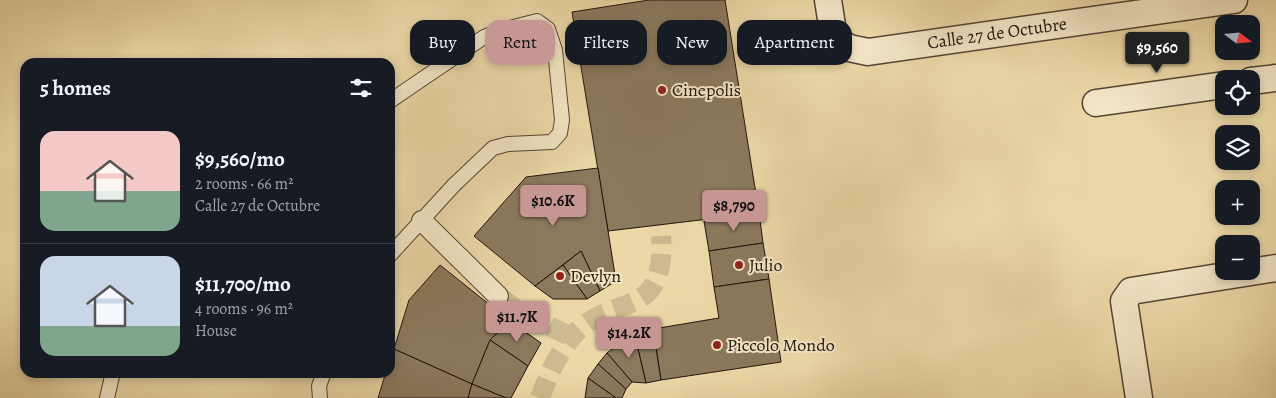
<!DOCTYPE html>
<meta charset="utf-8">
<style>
body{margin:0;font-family:Alegreya,serif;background:#20242c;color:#f1f3f6;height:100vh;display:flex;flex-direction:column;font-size:19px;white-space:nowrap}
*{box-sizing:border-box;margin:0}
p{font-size:16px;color:#9ea1a6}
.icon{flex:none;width:28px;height:28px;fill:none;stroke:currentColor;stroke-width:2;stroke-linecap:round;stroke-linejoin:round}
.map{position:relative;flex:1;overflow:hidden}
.sheet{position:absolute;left:20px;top:58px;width:375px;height:320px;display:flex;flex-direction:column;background:#171b24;border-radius:15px;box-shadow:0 2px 8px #0003}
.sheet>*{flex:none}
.top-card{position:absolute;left:410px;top:20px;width:475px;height:45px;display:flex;gap:10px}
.needle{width:32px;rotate:106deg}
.controls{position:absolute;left:1215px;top:15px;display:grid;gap:10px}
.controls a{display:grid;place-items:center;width:45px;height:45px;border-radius:10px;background:#171b24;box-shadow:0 2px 8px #0003;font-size:25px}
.price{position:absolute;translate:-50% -42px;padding:0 11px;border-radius:5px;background:#c59692;color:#111;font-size:16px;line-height:32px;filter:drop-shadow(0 1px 2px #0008)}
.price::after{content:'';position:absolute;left:50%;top:30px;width:15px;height:11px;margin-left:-8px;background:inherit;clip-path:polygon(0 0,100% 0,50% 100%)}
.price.on{background:#222;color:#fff}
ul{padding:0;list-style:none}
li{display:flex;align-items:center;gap:15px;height:125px;padding:0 20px}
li+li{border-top:1px solid #363941}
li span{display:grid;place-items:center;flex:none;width:140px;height:100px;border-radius:15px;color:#555}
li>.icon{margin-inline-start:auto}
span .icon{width:60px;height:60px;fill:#fffc;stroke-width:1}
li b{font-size:21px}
h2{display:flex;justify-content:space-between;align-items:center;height:60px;padding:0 20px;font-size:21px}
.chip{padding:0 18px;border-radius:15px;background:#171b24;box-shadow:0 2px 8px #0003;font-size:18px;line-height:45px}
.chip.on{background:#c59692;color:#111}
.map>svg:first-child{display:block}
</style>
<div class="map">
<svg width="1276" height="398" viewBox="0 0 1276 398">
<rect width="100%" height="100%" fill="#ecd8a7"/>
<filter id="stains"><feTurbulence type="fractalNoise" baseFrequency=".004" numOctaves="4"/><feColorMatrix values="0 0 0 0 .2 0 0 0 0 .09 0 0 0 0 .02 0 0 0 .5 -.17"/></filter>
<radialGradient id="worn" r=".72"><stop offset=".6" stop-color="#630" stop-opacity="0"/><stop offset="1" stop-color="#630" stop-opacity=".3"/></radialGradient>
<g fill="#8b795d" stroke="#22130d">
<polygon points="649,0 725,0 759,213 608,231 572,12"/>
<polygon points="598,168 616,281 600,291 581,251 535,286 474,236 526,177"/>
<polygon points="759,213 763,243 709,251 704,221"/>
<polygon points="763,243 769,279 714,287 709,251"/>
<polygon points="581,251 600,291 587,299 563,265"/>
<polygon points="440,265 510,321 490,340 472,384 394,349 409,300"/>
<polygon points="563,265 587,299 553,299 535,286"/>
<polygon points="769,279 781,362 661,380 653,329 719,318 714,287"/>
<polygon points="510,321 541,343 528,366 490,340"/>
<polygon points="653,329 661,380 646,383 634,332"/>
<polygon points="634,332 646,383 632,382 607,353"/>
<polygon points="490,340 528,366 511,398 506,398 472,384"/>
<polygon points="394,349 472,384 468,398 378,398 386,372 390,372 390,361"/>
<polygon points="607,353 632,382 626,389 598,364"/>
<polygon points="598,364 626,389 622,398 616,398 588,378"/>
<polygon points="588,378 616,398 585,398"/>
<polygon points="472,384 506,398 468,398"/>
</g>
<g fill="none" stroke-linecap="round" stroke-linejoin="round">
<g stroke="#ceba90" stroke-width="20" stroke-dasharray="20 10" stroke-linecap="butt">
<polyline points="498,296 525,315 572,337"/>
<path d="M540 398C547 378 558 353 572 337 611 290 666 325 661 236"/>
</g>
<defs>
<g id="service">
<polyline points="390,101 484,37 502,30 537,21 548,29 555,50 562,120 560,133 552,142 508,144 493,148 454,185 390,255"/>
<polyline points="107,398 113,372"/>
<polyline points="320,398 319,386 324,372"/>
</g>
<polyline id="pedestrian" points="422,221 498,296"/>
<g id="minor">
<polyline points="828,0 834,38 849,48 868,52 1234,0"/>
<polyline points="1251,81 1276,78"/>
<polyline points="1096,103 1224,85"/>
<polyline points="1139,398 1124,301 1131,291 1276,268"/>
</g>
</defs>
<use href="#service" stroke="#544434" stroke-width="16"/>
<use href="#pedestrian" stroke="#544434" stroke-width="22"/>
<use href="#minor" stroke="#544434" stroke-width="29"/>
<use href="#service" stroke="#f3e6c6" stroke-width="14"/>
<use href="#pedestrian" stroke="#f3e6c6" stroke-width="20"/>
<use href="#minor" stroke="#f3e6c6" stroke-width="26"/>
</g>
<g fill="#8f2418" stroke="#f3e6c6" stroke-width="2">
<circle cx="662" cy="90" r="5"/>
<circle cx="739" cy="265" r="5"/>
<circle cx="560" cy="276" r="5"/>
<circle cx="717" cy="345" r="5"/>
</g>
<g text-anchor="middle" stroke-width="4" stroke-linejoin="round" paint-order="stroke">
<g font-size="18" fill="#22130d" stroke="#f3e6c6">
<text transform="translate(997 33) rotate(-8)" y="6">Calle 27 de Octubre</text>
</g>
<g font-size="18" fill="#22130d" stroke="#f3e6c6" text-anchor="start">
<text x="672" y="96">Cinepolis</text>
<text x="749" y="271">Julio</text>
<text x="570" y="282">Devlyn</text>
<text x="727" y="351">Piccolo Mondo</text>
</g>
</g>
<rect width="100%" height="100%" filter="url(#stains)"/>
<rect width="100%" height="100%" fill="url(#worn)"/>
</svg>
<div class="controls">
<a><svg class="needle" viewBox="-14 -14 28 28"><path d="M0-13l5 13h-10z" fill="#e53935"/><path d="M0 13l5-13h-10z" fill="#9ea1a6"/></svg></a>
<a><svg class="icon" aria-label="locate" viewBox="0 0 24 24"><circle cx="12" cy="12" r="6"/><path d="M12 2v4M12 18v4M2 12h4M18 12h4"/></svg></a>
<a><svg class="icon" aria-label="layers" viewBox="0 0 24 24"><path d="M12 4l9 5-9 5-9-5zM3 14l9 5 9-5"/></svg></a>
<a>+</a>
<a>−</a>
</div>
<b class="price on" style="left:1157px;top:74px">$9,560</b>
<b class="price" style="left:553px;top:227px">$10.6K</b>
<b class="price" style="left:734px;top:232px">$8,790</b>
<b class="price" style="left:517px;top:343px">$11.7K</b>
<b class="price" style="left:629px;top:359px">$14.2K</b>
<div class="top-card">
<a class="chip">Buy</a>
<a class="chip on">Rent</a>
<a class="chip">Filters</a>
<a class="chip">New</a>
<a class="chip">Apartment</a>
</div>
<section class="sheet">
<h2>5 homes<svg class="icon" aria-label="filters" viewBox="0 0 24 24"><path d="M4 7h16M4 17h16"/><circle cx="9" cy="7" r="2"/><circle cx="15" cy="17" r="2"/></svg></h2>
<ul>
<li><span style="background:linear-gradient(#f6c9c9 60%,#7fa58c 0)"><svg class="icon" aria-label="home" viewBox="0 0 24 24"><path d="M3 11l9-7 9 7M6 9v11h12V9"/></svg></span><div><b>$9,560/mo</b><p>2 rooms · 66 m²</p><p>Calle 27 de Octubre</p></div></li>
<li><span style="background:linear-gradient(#c9d6e8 70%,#7fa58c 0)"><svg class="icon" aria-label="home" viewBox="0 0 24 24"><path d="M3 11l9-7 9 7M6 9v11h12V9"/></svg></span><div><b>$11,700/mo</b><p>4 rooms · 96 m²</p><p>House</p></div></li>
</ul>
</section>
</div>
